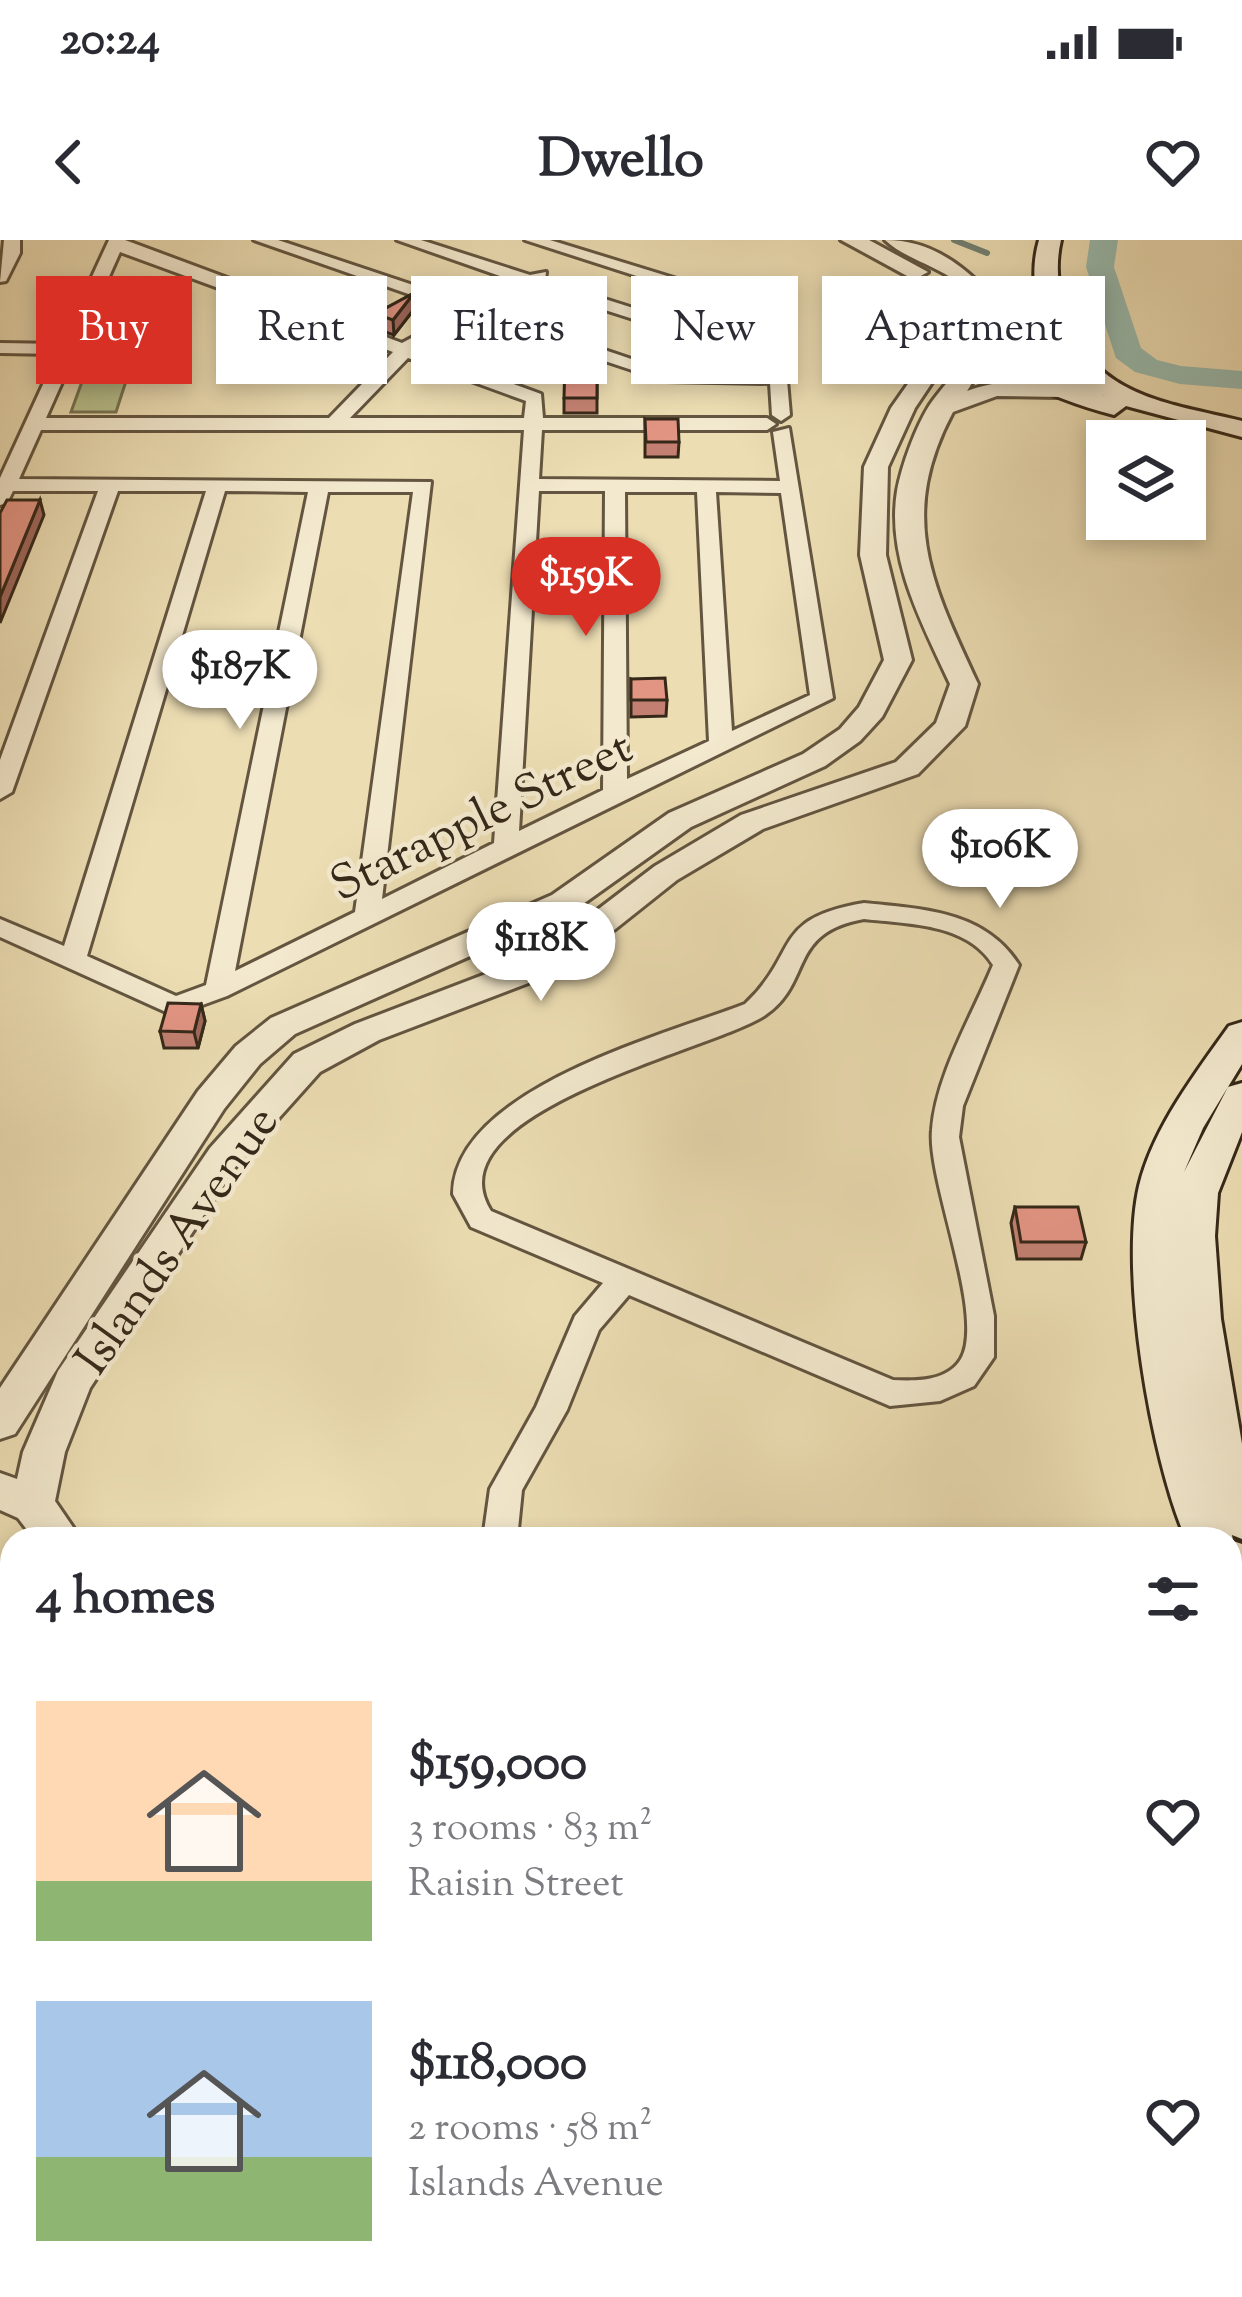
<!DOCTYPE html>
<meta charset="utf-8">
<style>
body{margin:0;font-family:"Sorts Mill Goudy",serif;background:#f7f7f7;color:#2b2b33;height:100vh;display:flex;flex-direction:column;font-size:45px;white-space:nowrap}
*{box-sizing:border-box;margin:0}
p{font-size:39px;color:#7c7c81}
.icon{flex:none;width:66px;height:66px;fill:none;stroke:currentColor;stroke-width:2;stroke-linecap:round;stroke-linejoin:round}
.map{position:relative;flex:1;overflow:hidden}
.drawer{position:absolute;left:0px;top:1287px;width:1242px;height:771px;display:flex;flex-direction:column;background:#fff;border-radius:36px 36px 0 0;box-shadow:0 6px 18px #0003}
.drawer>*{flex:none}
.guide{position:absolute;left:36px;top:36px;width:1170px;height:108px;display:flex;gap:24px}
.fabs{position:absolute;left:1086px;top:180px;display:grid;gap:24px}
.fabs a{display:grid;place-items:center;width:120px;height:120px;border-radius:0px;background:#fff;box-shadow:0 6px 18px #0003;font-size:60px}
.price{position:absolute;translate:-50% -102px;padding:0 27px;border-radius:42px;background:#fff;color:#222;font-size:39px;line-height:78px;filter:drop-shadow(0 3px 6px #0008)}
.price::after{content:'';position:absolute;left:50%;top:72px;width:36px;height:27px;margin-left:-18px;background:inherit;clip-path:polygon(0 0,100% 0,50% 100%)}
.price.on{background:#d93025;color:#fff}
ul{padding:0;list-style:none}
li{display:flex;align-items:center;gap:36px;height:300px;padding:0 36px}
li span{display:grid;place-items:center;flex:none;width:336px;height:240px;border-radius:0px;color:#555}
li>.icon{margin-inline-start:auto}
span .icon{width:144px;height:144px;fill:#fffc;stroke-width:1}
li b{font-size:51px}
h2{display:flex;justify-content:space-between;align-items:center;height:144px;padding:0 36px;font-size:51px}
.pill{padding:0 42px;border-radius:0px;background:#fff;box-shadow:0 6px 18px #0003;font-size:42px;line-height:108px}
.pill.on{background:#d93025;color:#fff}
.status{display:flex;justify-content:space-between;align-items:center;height:84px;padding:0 60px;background:#fff;direction:ltr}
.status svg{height:33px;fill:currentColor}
header{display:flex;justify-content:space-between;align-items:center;height:156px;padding:0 36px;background:#fff;font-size:54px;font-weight:700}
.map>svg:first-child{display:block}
</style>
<div class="status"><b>20:24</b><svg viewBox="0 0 49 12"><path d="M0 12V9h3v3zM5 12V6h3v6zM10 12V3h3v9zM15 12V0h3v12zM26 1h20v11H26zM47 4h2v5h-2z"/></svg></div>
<header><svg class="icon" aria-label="back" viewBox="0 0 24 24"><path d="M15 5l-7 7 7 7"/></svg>Dwello<svg class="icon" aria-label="heart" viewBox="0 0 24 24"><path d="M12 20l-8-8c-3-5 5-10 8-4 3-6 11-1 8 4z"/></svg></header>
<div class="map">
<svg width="1242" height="2057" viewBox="0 0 1242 2057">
<rect width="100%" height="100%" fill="#ecddb3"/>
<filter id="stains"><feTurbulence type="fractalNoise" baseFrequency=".00167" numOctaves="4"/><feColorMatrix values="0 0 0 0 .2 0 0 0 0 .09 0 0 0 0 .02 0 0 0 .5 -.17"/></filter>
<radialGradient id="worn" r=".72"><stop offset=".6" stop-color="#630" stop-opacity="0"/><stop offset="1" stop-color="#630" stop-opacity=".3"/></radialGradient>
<polygon fill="#b8c08c" stroke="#767452" stroke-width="3" points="127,138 116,172 71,172 83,139"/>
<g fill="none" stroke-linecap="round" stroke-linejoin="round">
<polyline stroke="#718073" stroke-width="6" points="954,0 987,13"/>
<polygon fill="#99bbaf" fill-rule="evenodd" points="1090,0 1118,0 1114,27 1141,108 1157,120 1181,126 1242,131 1242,149 1180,144 1135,132 1116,118 1086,27"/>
<defs>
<g id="minor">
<polygon points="4,0 20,0 20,13 6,41 0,42"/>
<path d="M109 0H125L402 103 460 72 254 0H278L473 65 517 42 397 0H421L530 35 546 32 545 40 693 87 702 102 700 131 769 132 767 78 525 0H550L781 71 790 175 781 181 772 175 770 143 665 141 476 78 418 109 541 154 543 178H767L776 184 767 190H542L539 239 780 241 773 192 789 188 833 458 227 756 175 775 166 772 0 697V679L64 706 206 251H118L12 552 0 559V520L98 251H13L7 263 0 265V238L57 114 0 113V103L61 104ZM120 12 393 112 329 178H46ZM533 47 680 94 682 131H667L489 71ZM408 118 526 161 524 178H350ZM41 190H524L494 603 382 659 431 242 19 239ZM225 251 308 252 206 745 176 756 87 716ZM539 251H605L603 550 519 591ZM328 252H413L355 672 235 731ZM625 252H697L709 501 627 539ZM716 252 781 253 810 455 732 491Z"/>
<path d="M864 663C923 669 985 671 1019 725L963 866 959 897 994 1076V1117L974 1146 940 1161 890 1166 629 1055 599 1090 567 1170 522 1250 517 1299H483L490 1249 536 1167 575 1076 603 1043 471 987 453 954C454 849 665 795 745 764 801 711 770 679 864 663ZM864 679C908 684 967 683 993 725 972 776 936 835 932 890 927 941 986 1076 961 1119 947 1142 915 1141 893 1140L491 971C428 872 714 809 764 776 814 743 786 693 864 679Z"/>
<polygon points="465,2046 513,2046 518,2057 470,2057"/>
<polygon points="692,2046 737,2046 732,2057 687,2057"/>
</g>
<g id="tertiary">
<polygon points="841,0 869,0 928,32 917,38 909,37"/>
<path d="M885 0C962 0 997 70 1049 113 1069 129 1097 133 1115 150L1111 155C1074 161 1024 115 999 91L994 109 967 151C993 141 1050 132 1073 150L1061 157 997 156 953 172C897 277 932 345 978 444L965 486 918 534 763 589 677 640 565 729 379 800 320 832 236 926 90 1148 65 1212 55 1261 81 1299H34L18 1278 0 1270V1233L17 1239 23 1212 58 1131 210 908 294 814 355 784 541 713 655 626 741 575 896 522 936 483 950 444C923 385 886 319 897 251 902 224 916 187 929 166 948 137 991 103 974 63 959 29 910 24 885 0Z"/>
<polygon points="952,62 963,69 953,111 915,168 888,227 886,315 912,420 882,477 860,501 825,526 691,587 576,669 295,794 260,824 224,869 15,1194 0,1199 0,1148 198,851 236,806 271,778 552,655 669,573 803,514 840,489 859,467 884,420 860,315 864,227 891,168 931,111 941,69"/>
<polygon points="12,1406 12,1450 0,1455 0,1410"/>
<polygon points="12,1830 12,1884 0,1885 0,1831"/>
</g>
<g id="secondary">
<path d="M1039 0H1061C1055 25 1058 51 1066 75 1093 157 1168 163 1242 181V197L1126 166 1114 175C1064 162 1018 143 977 111L974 106 977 101H995L1039 130 1105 156C1053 127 1022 58 1039 0Z"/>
<path d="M1242 782V824L1203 888 1184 932 1228 847 1242 843V892L1218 953 1215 996 1221 1079 1242 1204V1299L1232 1295 1233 1301 1242 1304V1349L1230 1345V1299H1186C1151 1219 1119 1032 1139 946 1153 888 1195 834 1229 786Z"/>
</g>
</defs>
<use href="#minor" stroke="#635540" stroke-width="6"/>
<use href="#tertiary" stroke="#635540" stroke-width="6"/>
<use href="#secondary" stroke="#352819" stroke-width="6"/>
<use href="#minor" fill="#f3e9ce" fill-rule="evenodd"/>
<use href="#tertiary" fill="#f3e9ce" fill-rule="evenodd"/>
<use href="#secondary" fill="#f3e9ce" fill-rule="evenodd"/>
</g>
<g fill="#c38072" stroke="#352819" stroke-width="3">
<polygon points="568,48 569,63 536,82 507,72 507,58"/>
<polygon points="414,53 415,68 394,95 376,89 375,74"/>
<polygon points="465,81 513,95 496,105 466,95"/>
<polygon points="378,97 379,112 355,138 317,132 315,117"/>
<polygon points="597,108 597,173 564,173 564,158"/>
<polygon points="645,179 679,202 678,217 645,217"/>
<polygon points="631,439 667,460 666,476 631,477"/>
<polygon points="201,764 205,781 198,808 164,808 160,791"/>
<polygon points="1015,967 1086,1002 1081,1019 1017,1019 1011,983"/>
</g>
<g fill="#9f685c" stroke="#352819" stroke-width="3">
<polygon points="568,48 569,63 536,82 536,67"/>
<polygon points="414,53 415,68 394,95 393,80"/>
<polygon points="513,80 513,95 496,105 495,90"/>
<polygon points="378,97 379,112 355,138 353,123"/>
<polygon points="40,260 44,275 0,383 0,357"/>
<polygon points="201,764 205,781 198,808 194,792"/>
</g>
<g fill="#e39584" stroke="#352819" stroke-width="3">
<polygon points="540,40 568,48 536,67 507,58"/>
<polygon points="414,53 393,80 375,74"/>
<polygon points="483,71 513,80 495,90 465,81"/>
<polygon points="350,87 378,97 353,123 315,117"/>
<polygon points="591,106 597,108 597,158 564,158 565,121"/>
<polygon points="645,179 678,179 679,202 646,202"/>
<polygon points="7,260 40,260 0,357 0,273"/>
<polygon points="665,438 667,460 631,460 631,439"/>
<polygon points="168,763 201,764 194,792 160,791"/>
<polygon points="1015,967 1078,967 1086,1002 1021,1002"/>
</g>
<g text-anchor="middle" stroke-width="9" stroke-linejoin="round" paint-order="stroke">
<g font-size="48" fill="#352819" stroke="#f3e9ce">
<text transform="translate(480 574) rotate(-26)" y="17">Starapple Street</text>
<text transform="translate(175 999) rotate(-55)" y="17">Islands Avenue</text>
</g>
</g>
<rect width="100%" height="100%" filter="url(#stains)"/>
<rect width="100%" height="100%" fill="url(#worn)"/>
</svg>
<div class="fabs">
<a><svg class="icon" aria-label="layers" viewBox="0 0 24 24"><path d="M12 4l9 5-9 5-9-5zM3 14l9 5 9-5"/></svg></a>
</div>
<b class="price on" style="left:586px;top:399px">$159K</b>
<b class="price" style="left:240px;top:492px">$187K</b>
<b class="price" style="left:1000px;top:671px">$106K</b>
<b class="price" style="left:541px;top:764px">$118K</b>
<div class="guide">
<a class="pill on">Buy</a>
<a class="pill">Rent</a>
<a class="pill">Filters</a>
<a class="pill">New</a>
<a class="pill">Apartment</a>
</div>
<section class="drawer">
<h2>4 homes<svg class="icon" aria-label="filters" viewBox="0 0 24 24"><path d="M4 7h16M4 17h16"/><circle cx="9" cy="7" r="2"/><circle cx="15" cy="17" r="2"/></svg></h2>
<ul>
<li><span style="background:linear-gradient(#ffd9b3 75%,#8fb573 0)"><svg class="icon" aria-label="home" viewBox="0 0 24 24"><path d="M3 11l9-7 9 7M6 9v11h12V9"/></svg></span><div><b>$159,000</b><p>3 rooms · 83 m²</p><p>Raisin Street</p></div><svg class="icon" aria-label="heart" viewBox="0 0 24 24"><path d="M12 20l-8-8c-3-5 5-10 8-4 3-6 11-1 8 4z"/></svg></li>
<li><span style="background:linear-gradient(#a9c7e8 65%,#8fb573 0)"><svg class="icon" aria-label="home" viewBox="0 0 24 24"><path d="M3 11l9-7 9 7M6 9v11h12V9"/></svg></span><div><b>$118,000</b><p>2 rooms · 58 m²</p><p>Islands Avenue</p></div><svg class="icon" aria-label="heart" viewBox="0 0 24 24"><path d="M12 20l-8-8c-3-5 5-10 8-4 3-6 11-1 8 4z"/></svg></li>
</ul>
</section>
</div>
